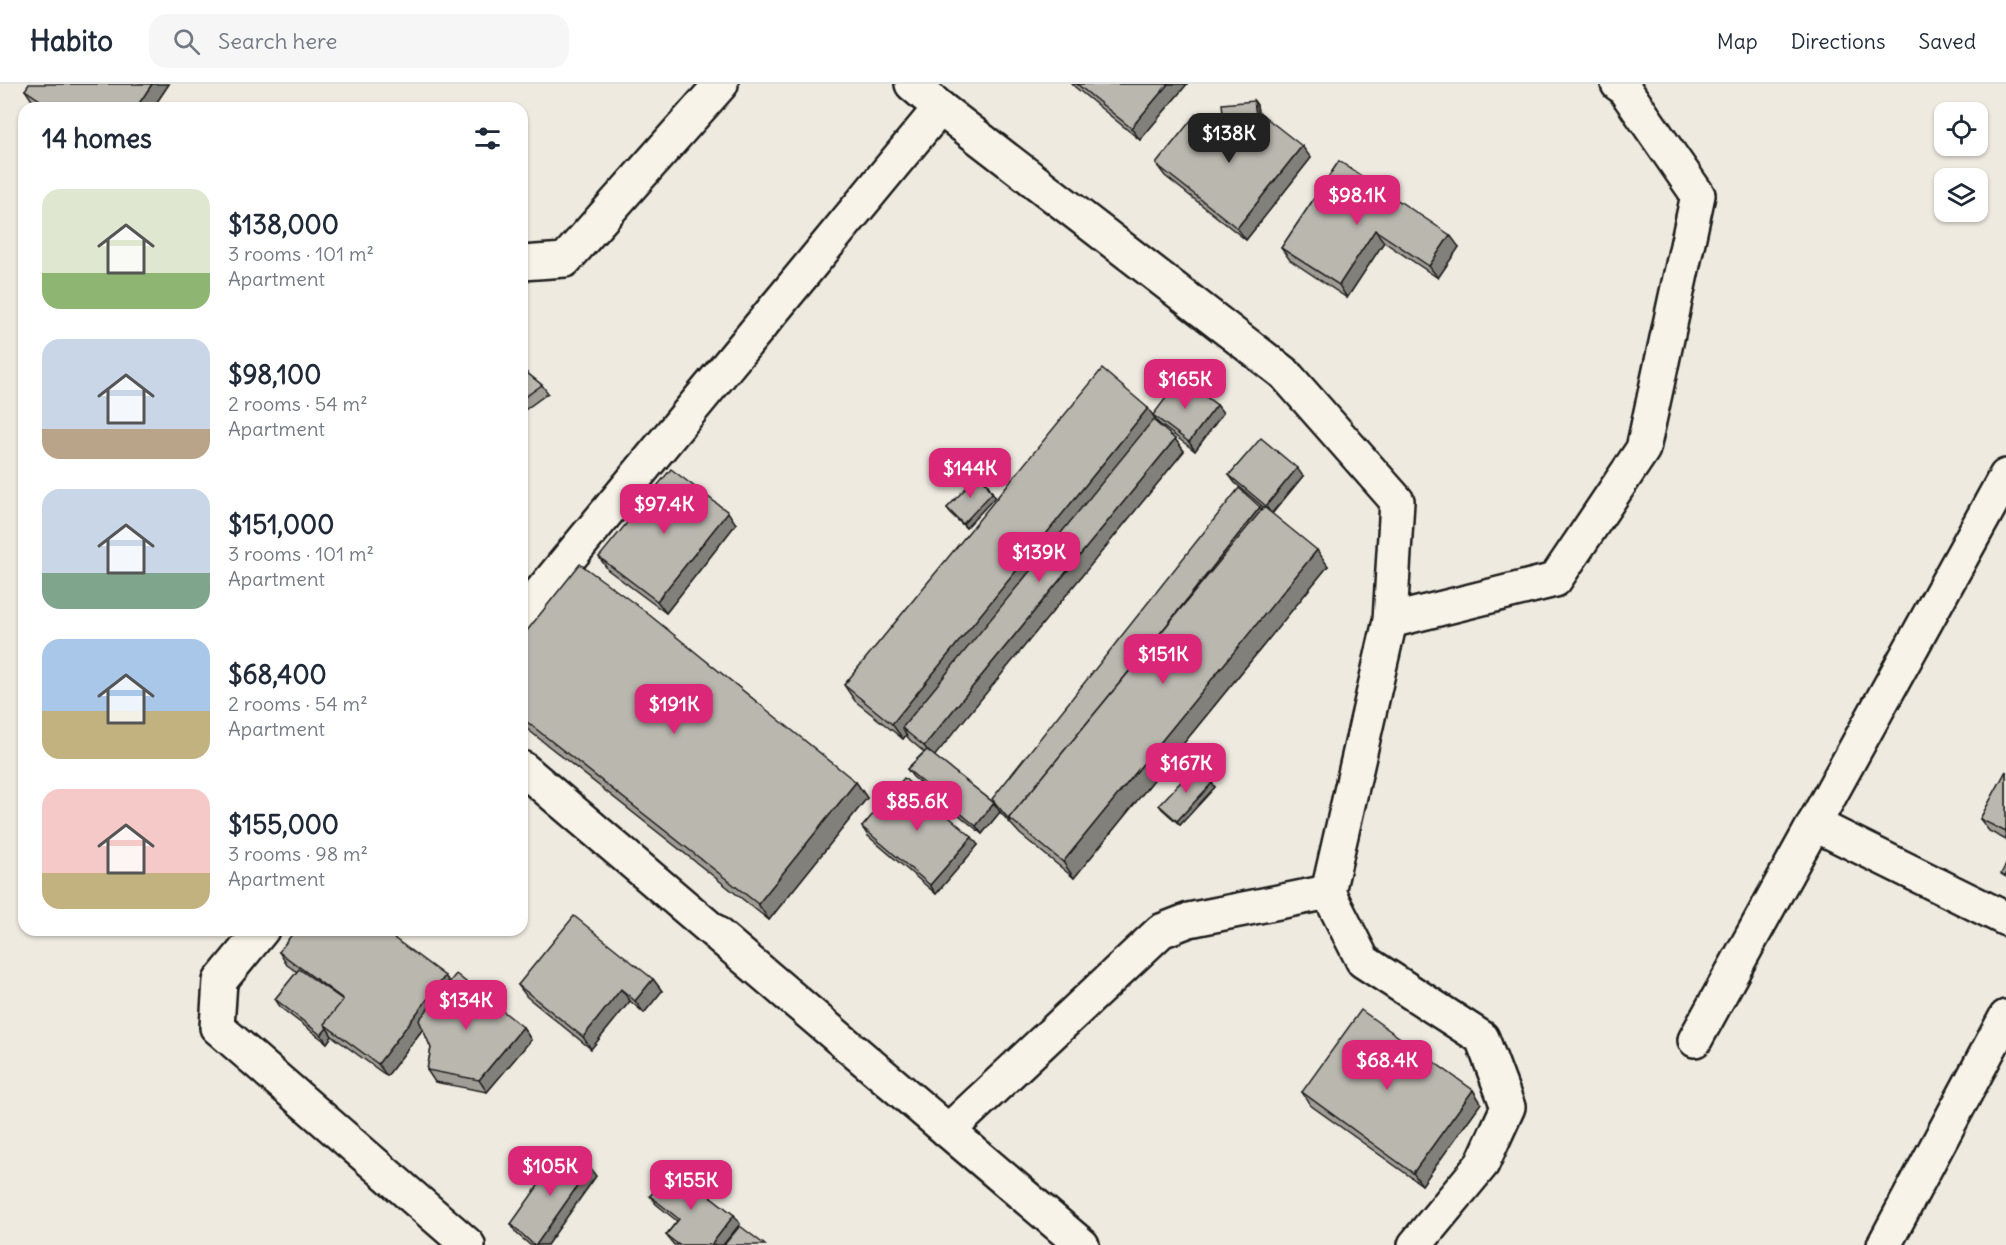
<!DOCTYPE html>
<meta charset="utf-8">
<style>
body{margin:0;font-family:Delius,sans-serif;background:#f6f6f7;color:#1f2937;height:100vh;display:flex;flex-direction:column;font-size:22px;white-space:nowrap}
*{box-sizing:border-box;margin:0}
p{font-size:20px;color:#747a83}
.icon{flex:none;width:33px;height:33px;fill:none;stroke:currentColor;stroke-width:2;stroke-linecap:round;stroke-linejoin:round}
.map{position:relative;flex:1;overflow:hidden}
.details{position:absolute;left:18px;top:18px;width:510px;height:834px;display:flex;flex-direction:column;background:#fff;border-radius:18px;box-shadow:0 2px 4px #0004}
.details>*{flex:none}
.buttons{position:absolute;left:1934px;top:18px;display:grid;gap:12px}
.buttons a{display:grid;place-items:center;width:54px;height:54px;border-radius:12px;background:#fff;box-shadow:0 2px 4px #0004;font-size:30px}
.price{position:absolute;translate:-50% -51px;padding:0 14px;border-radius:12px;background:#db2777;color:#fff;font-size:20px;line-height:39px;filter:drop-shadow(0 2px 3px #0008)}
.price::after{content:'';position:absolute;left:50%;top:36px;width:18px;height:14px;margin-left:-9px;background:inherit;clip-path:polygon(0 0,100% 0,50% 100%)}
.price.current{background:#222;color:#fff}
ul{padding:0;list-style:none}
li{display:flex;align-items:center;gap:18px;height:150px;padding:0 24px}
li span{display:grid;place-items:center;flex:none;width:168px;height:120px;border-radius:18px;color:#555}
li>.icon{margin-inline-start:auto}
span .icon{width:72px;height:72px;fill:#fffc;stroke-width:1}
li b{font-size:26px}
h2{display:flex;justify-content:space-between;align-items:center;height:72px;padding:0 24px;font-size:26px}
header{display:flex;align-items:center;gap:36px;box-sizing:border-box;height:84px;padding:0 30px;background:#fff;border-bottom:2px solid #e0e1e3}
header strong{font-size:28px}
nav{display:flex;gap:33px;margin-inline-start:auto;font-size:21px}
.search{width:420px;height:54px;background:#f6f6f7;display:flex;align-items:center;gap:15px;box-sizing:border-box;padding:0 21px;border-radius:18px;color:#747a83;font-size:22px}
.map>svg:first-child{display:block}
</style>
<header>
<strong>Habito</strong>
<div class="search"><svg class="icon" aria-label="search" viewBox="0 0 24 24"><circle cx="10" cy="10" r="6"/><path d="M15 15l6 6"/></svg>Search here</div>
<nav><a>Map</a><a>Directions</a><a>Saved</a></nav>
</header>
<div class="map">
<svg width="2006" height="1161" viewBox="0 0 2006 1161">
<rect width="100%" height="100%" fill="#eeeae0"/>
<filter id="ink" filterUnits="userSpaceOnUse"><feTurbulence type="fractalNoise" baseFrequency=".0167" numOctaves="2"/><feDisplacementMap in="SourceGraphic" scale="12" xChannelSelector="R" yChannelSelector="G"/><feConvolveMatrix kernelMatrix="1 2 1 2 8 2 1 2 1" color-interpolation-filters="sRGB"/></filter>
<g filter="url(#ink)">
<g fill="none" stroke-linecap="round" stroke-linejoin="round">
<defs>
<g id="street">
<polyline points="912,0 940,24 1285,290 1397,417 1390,537 1328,808 1363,877 1482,954 1508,1023 1482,1080 1415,1161"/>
<polyline points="522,179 565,176 721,0"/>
<polyline points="522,531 940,24"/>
<polyline points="1390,537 1555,496 1643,365 1698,111 1623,3 1618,0"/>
<polyline points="522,684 1082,1161"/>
<polyline points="1814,740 2006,835"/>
<polyline points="262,846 220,897 217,943 468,1161"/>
<polyline points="1695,956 2006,392"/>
<polyline points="948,1047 1161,847 1189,836 1328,808"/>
<polyline points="1884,1161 2006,933"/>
</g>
</defs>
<use href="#street" stroke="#1c1c1c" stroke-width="38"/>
<use href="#street" stroke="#f7f3e8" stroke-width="33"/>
</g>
<g fill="#a09d96" stroke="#1c1c1c" stroke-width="1.5">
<polygon points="169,0 153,24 42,24 33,18 25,6"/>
<polygon points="1072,0 1187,0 1140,56 1075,3"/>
<polygon points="1254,17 1257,21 1259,34 1311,74 1246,156 1165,92 1156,80 1225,46"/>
<polygon points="1339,77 1459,163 1438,194 1384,158 1347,214 1290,176 1281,164"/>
<polygon points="522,285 542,301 548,309 522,328"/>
<polygon points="1217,321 1223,329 1195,367 1158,339 1157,340 1175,355 1184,367 934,672 994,719 1260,423 1261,426 1263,423 1235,399 1229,391 1303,392 1272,430 1328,482 1074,794 1020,750 1000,728 982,750 913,693 907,685 924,668 910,656 906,651 903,655 855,617 844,601 1153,331"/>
<polygon points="983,393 995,413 966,444 950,429 947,424"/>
<polygon points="736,440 666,529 608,486 599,473"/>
<polygon points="522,553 856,698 867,714 769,836 522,641"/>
<polygon points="2006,687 2006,756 1989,747 1980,735"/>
<polygon points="1212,699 1215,703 1180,741 1162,725 1159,721"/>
<polygon points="862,743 978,761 936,810 868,752"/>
<polygon points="279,868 445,892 449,898 523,943 531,956 487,1008 435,998 427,986 431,964 423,945 387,992 332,952 327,959 281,924 275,915 297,888 287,881"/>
<polygon points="653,895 662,907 644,929 630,917 591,965 527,913 518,901"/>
<polygon points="1473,1006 1481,1019 1422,1101 1310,1021 1302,1008"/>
<polygon points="596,1092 547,1161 530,1161 516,1149 511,1140"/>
<polygon points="650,1112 734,1131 740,1140 723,1161 674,1161 666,1151 677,1137 656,1120"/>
</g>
<g fill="#82807a" stroke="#1c1c1c" stroke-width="1.5">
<polygon points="152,0 169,0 153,24 136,24"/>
<polygon points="1168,0 1187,0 1140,56 1131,44"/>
<polygon points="1254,17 1257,21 1260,47 1257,42"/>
<polygon points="1302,62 1311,74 1246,156 1237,144"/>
<polygon points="1375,146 1384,158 1347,214 1339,201"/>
<polygon points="1450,151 1459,163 1438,194 1429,182"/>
<polygon points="1217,321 1223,329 1195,367 1189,358"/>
<polygon points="1148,324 1158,339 908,649 902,644 906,651 903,655 892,640"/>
<polygon points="1175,355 1184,367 933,674 924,662"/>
<polygon points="1297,384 1303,392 1271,430 1266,422"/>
<polygon points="983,393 995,413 966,444 963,440"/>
<polygon points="1260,423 1268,436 1012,737"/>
<polygon points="728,428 736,440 666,529 657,517"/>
<polygon points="1317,466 1328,482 1074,794 1063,778"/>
<polygon points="856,698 867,714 769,836 758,820"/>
<polygon points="1212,699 1215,703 1180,741 1177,737"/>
<polygon points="994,719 1000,728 982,750 976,742"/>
<polygon points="972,753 978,761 936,810 930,801"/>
<polygon points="445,892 454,904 387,992 378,980"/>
<polygon points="653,895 662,907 644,929 635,917"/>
<polygon points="621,905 630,917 591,965 583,953"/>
<polygon points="523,943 531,956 487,1008 479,996"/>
<polygon points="327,944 332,952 327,959 321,951"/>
<polygon points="1473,1006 1481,1019 1422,1101 1413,1089"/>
<polygon points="590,1084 596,1092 547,1161 536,1161"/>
<polygon points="734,1131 740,1140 723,1161 711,1161"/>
</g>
<g fill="#bab7af" stroke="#1c1c1c" stroke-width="1.5">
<polygon points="29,0 152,0 136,24 52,24 25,6"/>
<polygon points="1077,0 1168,0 1131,44"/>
<polygon points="1254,17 1257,39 1256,42 1225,46 1222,20"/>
<polygon points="1260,29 1302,62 1237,144 1156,80 1196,30 1217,47 1256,43"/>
<polygon points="1339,77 1450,151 1429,182 1375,146 1339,201 1281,164"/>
<polygon points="522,285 542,301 522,315"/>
<polygon points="1102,285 1148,324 892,640 844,601"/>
<polygon points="1181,294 1217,321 1189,358 1153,331"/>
<polygon points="1153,336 1175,355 924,662 902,644"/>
<polygon points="1261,354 1297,384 1266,422 1229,391"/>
<polygon points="671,385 728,428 657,517 599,473"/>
<polygon points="980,389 992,409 963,440 947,424"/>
<polygon points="1239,404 1260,423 1158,552 1009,734 1011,738 992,715"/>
<polygon points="1264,423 1317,466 1063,778 1009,734"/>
<polygon points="580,480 642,525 856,698 758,820 522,634 522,553"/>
<polygon points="927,666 994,719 976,742 907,685"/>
<polygon points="1195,683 1212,699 1177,737 1159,721"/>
<polygon points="2006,687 2006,748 1980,735"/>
<polygon points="904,694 972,753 930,801 862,743"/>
<polygon points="2006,780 2006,793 2001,790"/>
<polygon points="574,832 653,895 635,917 621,905 583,953 518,901"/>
<polygon points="295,846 383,846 445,892 378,980 324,940 343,915 279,868"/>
<polygon points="299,885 343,916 324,940 327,944 321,951 275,915"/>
<polygon points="456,890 523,943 479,996 427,986 431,964 419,936"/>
<polygon points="1361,926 1473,1006 1413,1089 1302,1008"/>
<polygon points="564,1065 590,1084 536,1161 534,1161 511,1140"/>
<polygon points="673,1083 734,1131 711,1161 679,1161 666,1151 679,1135 650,1112"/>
<polygon points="740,1142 765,1161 724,1161"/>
</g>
</g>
</svg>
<div class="buttons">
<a><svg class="icon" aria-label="locate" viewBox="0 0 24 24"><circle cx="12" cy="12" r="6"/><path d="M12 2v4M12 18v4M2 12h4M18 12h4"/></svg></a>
<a><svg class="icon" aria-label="layers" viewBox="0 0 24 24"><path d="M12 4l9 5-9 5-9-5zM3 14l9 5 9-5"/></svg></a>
</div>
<b class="price current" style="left:1229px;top:80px">$138K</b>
<b class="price" style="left:1357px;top:142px">$98.1K</b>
<b class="price" style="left:1185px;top:326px">$165K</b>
<b class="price" style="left:970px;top:415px">$144K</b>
<b class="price" style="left:664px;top:451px">$97.4K</b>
<b class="price" style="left:1039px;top:499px">$139K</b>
<b class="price" style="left:1163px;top:601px">$151K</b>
<b class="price" style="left:674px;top:651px">$191K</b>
<b class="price" style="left:1186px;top:710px">$167K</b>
<b class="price" style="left:917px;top:748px">$85.6K</b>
<b class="price" style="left:466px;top:947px">$134K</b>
<b class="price" style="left:1387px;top:1007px">$68.4K</b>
<b class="price" style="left:550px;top:1113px">$105K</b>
<b class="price" style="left:691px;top:1127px">$155K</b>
<section class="details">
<h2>14 homes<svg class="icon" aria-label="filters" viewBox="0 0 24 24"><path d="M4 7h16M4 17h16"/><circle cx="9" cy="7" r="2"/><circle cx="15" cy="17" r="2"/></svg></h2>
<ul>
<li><span style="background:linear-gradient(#dfe7d0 70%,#8fb573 0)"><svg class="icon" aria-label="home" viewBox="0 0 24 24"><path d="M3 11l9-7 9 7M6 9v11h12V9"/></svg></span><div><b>$138,000</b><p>3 rooms · 101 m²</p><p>Apartment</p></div></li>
<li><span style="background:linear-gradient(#c9d6e8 75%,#b9a48a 0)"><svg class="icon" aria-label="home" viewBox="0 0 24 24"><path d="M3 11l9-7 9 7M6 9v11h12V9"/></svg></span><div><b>$98,100</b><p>2 rooms · 54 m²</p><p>Apartment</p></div></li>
<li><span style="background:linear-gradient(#c9d6e8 70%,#7fa58c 0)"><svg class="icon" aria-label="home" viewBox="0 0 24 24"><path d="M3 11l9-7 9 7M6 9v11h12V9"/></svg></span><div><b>$151,000</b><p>3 rooms · 101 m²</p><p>Apartment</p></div></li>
<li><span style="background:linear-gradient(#a9c7e8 60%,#c2b280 0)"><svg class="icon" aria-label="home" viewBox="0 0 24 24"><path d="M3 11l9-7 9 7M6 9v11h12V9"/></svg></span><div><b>$68,400</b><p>2 rooms · 54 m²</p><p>Apartment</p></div></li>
<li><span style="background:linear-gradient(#f6c9c9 70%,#c2b280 0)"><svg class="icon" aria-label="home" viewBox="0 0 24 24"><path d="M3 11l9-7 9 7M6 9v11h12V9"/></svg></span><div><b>$155,000</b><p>3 rooms · 98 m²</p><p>Apartment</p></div></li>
</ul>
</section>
</div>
